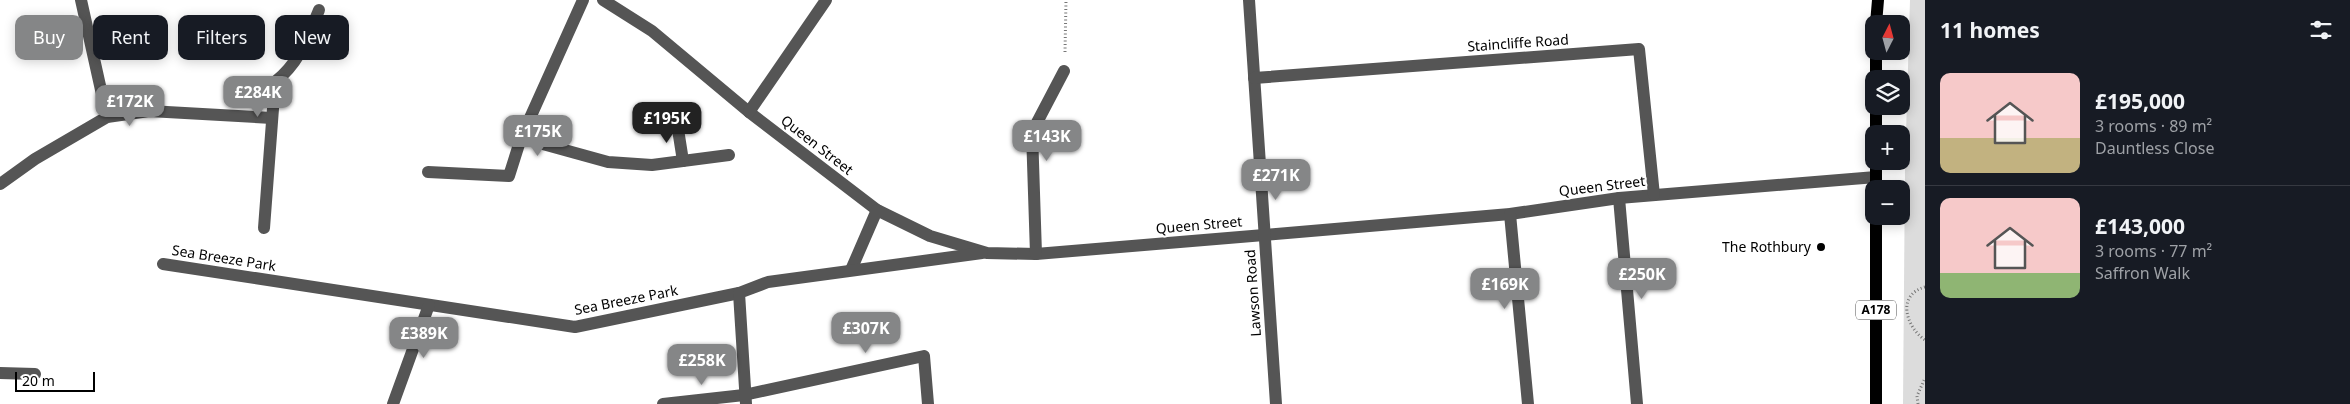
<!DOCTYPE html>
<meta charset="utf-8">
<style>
body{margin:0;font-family:"Noto Sans",sans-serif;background:#20242c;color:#f1f3f6;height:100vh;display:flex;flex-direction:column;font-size:19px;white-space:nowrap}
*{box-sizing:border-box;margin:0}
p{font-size:16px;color:#9ea1a6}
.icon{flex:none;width:28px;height:28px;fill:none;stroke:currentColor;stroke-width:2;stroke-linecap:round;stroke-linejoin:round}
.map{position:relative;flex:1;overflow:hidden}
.panel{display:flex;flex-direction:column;background:#171b24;width:425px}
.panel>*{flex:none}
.hud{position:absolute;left:15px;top:15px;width:475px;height:45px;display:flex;gap:10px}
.needle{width:32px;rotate:6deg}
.tools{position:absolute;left:1865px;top:15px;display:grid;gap:10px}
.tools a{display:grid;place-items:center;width:45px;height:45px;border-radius:10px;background:#171b24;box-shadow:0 2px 12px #0003;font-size:25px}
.scale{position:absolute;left:15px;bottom:12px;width:80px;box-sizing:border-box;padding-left:5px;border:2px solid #000;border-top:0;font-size:14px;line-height:18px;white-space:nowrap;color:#000;-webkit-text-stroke:4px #fff;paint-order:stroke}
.price{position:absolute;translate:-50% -42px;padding:0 11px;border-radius:10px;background:#858687;color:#fff;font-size:16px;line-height:32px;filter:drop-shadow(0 1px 2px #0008)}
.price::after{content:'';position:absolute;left:50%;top:30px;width:15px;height:11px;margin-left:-8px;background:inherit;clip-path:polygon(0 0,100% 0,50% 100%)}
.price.active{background:#222;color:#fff}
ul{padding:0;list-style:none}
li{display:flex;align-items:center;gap:15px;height:125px;padding:0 15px}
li+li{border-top:1px solid #363941}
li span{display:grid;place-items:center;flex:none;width:140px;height:100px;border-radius:10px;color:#555}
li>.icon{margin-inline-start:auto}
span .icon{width:60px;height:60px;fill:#fffc;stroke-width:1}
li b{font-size:21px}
h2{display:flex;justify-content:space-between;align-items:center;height:60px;padding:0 15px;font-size:21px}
.chip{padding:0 18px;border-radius:10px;background:#171b24;box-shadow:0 2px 12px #0003;font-size:18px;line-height:45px}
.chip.active{background:#858687;color:#fff}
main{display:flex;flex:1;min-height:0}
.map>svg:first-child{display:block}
</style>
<main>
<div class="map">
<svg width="1925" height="404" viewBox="0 0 1925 404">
<rect width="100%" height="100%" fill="#fff"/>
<polygon fill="#dcdcdc" points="1910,0 1925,0 1925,404 1903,404 1905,168"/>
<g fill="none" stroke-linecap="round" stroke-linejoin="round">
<g stroke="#777" stroke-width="3" stroke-dasharray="1 2.5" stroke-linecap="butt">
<polyline points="1065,52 1066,0"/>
<path d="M1925 287C1896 295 1906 327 1925 340"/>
<polyline points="1918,404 1917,396 1925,378"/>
</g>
<g stroke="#555" stroke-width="12">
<polyline points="81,0 107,117"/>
<polyline points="583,0 521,138 608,162 652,165 729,155"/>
<polyline points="603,0 652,31 749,112 877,210 930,236 987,253 1036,254 1264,235 1510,214 1619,198 1876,177"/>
<polyline points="1249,0 1276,404"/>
<polyline points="1254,78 1639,49 1654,195"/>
<polyline points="749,112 826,0"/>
<polyline points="677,123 683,161"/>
<polyline points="428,172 509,176 521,138"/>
<polyline points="0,184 35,159 107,117 149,111 272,118"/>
<polyline points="1619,198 1637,404"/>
<polyline points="1510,214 1528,404"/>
<path d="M264 228 275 82C300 62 307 39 319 10"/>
<polyline points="1036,254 1032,132 1064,71"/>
<polyline points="163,264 575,327 739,293"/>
<polyline points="851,270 877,210"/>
<polyline points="0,373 35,374"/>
<polyline points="393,404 429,305"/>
<polyline points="663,404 744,395 924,356 928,404"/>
<polyline points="746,404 739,293 768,282 982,253"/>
</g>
<g stroke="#000" stroke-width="12">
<polyline points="1876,24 1878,0"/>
<polyline points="1876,51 1876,79"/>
<polyline points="1876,106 1876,134"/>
<polyline points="1876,161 1876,189"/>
<polyline points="1876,216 1876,404"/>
</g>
</g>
<circle fill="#000" stroke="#fff" stroke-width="2" cx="1821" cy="247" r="5"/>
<g text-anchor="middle" stroke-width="4" stroke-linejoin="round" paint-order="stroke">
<rect fill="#fff" stroke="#4c4c4c" stroke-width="1" x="1856" y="300.5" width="40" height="19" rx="4"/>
<g font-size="12" font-weight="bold" fill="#000">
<text x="1876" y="314">A178</text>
</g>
<g font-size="14" fill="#000" stroke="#fff">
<text transform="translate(1518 43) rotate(-4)" y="5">Staincliffe Road</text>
<text transform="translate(817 145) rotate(38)" y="5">Queen Street</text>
<text transform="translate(1602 186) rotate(-7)" y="5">Queen Street</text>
<text transform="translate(1199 225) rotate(-5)" y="5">Queen Street</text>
<text transform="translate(224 258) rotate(9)" y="5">Sea Breeze Park</text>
<text transform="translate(1253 293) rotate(-94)" y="5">Lawson Road</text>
<text transform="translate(626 300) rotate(-11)" y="5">Sea Breeze Park</text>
</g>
<g font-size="14" fill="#000" stroke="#fff" text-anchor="end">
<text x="1811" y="252">The Rothbury</text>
</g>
</g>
</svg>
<div class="tools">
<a><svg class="needle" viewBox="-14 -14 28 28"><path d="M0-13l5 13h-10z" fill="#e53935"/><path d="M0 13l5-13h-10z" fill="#9ea1a6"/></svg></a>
<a><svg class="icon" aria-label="layers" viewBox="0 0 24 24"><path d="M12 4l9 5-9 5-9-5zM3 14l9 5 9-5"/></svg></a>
<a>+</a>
<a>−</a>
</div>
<div class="scale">20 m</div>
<b class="price" style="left:258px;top:118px">£284K</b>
<b class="price" style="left:130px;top:127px">£172K</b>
<b class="price active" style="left:667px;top:144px">£195K</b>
<b class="price" style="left:538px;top:157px">£175K</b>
<b class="price" style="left:1047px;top:162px">£143K</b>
<b class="price" style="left:1276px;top:201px">£271K</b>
<b class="price" style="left:1642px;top:300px">£250K</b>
<b class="price" style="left:1505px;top:310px">£169K</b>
<b class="price" style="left:866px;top:354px">£307K</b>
<b class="price" style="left:424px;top:359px">£389K</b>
<b class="price" style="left:702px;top:386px">£258K</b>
<div class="hud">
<a class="chip active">Buy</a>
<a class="chip">Rent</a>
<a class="chip">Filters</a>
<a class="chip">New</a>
</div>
</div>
<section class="panel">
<h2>11 homes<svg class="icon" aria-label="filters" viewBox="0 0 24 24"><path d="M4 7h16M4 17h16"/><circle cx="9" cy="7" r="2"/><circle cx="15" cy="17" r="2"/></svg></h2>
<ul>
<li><span style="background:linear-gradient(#f6c9c9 65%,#c2b280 0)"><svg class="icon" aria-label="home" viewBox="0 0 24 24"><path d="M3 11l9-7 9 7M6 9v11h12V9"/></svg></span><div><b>£195,000</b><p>3 rooms · 89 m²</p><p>Dauntless Close</p></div></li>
<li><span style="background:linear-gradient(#f6c9c9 75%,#8fb573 0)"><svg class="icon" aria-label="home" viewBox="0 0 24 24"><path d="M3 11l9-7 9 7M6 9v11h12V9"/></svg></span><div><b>£143,000</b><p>3 rooms · 77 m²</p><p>Saffron Walk</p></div></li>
</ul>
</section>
</main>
